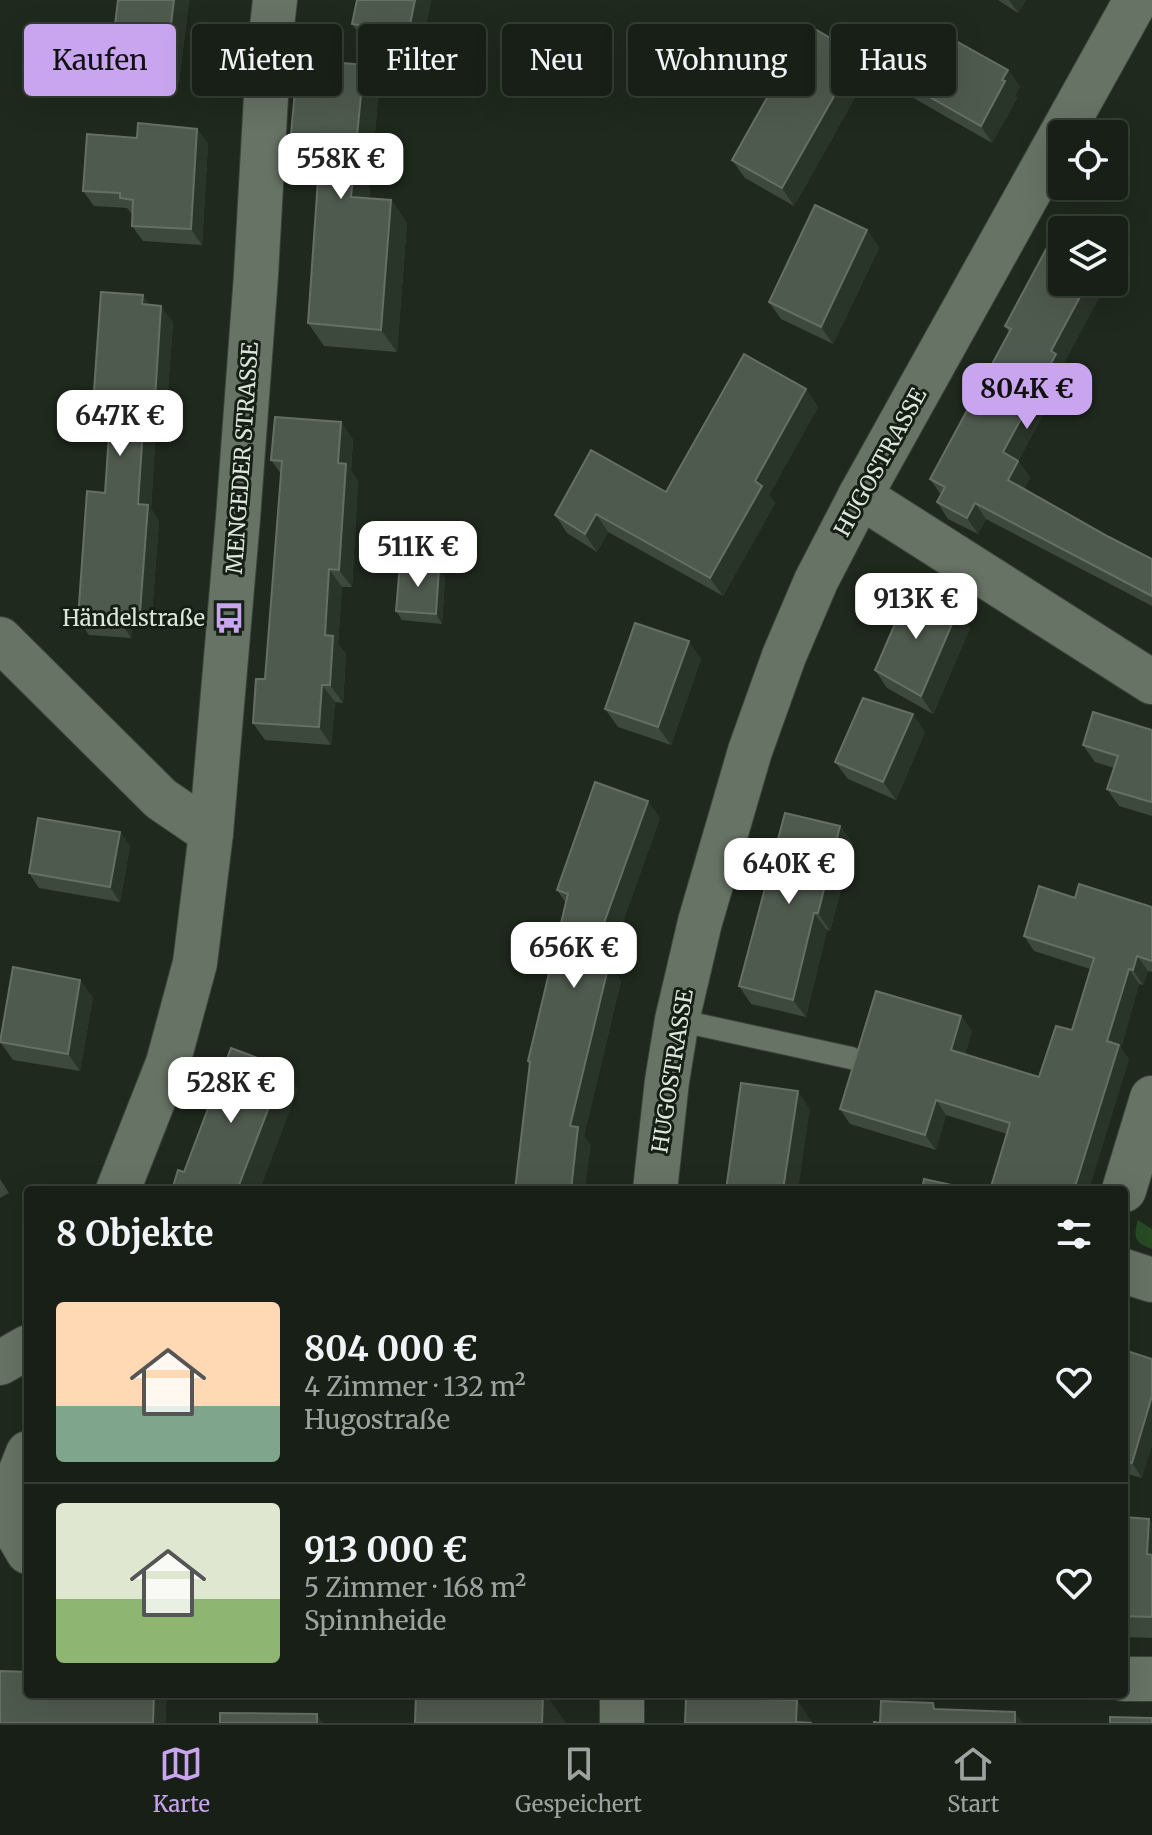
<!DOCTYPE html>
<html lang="de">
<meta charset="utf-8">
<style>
body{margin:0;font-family:Merriweather,serif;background:#242c23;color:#f1f3f6;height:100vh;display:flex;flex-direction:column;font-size:30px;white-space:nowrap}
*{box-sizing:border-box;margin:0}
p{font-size:26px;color:#9ea2a1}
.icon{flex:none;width:44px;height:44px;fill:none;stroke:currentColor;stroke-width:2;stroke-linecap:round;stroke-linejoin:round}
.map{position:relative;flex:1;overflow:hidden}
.drawer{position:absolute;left:24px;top:1186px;width:1104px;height:512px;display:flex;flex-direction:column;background:#171f16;border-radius:8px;box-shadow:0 8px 32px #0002,0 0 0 2px #363d35}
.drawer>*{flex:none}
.guide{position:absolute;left:24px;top:24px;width:1104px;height:72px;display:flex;gap:16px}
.buttons{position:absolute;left:1048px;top:120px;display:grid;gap:16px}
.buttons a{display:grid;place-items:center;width:80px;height:80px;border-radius:8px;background:#171f16;box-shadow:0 8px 32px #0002,0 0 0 2px #363d35;font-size:40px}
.price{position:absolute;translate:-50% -68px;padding:0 18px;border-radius:16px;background:#fff;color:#222;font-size:26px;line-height:52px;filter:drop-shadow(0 2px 4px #0008)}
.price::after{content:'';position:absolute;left:50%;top:48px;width:24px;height:18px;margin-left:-12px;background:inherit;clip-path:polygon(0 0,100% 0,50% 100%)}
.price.selected{background:#c8a5ee;color:#111}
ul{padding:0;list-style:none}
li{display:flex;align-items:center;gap:24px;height:200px;padding:0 32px}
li+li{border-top:2px solid #363d35}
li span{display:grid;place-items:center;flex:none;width:224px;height:160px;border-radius:8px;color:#555}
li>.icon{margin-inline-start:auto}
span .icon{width:96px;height:96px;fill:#fffc;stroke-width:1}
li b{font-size:34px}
h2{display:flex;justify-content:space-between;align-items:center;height:96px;padding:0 32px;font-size:34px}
.tag{padding:0 28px;border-radius:8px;background:#171f16;box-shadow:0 8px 32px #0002,0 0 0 2px #363d35;font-size:28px;line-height:72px}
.tag.selected{background:#c8a5ee;color:#111}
.tab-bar{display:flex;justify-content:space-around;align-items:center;height:112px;border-top:2px solid #363d35;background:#171f16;font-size:22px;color:#9ea2a1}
.tab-bar a{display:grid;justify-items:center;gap:4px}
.tab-bar .selected{color:#c8a5ee}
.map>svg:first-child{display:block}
</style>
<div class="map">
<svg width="1152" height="1723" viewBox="0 0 1152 1723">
<rect width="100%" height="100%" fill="#1f291d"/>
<path fill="#284a25" d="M1138 1220 1152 1229V1249C1134 1243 1133 1237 1138 1220Z"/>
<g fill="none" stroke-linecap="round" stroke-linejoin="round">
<defs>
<polyline id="service" points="677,1020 851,1058"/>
<g id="minor">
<polyline points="860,496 1152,682"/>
<polyline points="0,639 161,799 211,833"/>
<polyline points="118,1190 168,1063 195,963 211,833 238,518 256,275 268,61 275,0"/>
<polyline points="655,1190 667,1081 677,1020 700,922 750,751 784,656 816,581 860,496 1136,0"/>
<polyline points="1124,1190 1152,1098"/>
<polyline points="1124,1271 1152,1280"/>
<polyline points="0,1363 28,1347"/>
<polyline points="0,1504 28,1552"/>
<polyline points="0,1523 28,1453"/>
<polyline points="1124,1679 1152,1679"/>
<polyline points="622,1723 622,1694"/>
</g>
</defs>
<use href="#service" stroke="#3b443a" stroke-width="24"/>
<use href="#minor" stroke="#3b443a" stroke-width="46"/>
<use href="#service" stroke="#677365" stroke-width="22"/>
<use href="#minor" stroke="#677365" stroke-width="44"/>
</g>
<g fill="#3e493d">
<polygon points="118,0 189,0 179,82 123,75 111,58"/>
<polygon points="431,0 421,52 365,42 352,24"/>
<polygon points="998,0 1026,0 1018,13"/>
<polygon points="858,54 870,71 794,206 745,178 732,160"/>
<polygon points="364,65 379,88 369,198 391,200 407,223 397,352 324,346 308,323 320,158 307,157 291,134"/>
<polygon points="1008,70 1020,87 1015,95 1017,98 992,143 910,96 898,79"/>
<polygon points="197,129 208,144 202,245 143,241 132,226 132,214 127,208 94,206 83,191 137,138"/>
<polygon points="1058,227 1063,365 1067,370 1018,461 1030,477 1024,489 1109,537 1152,559 1152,606 986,519 978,534 948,519 937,502 941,495 930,479 1009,332 1005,326"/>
<polygon points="867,230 879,248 833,344 781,319 769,302"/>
<polygon points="150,305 173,322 165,430 156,429 151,509 159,521 151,628 132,627 131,638 89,635 78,619 105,493 109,436 104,436 92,419"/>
<polygon points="806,389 818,407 769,495 775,503 723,596 608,532 597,552 567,533 555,515 666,492"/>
<polygon points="353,439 351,471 358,481 352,587 342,587 338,644 346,654 343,703 335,702 331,745 265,740 253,723 265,679 281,474 271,460"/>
<polygon points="445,577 442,624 402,620 396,611"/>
<polygon points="970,628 933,714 887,688 875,670"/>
<polygon points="701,659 671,745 618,727 605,709"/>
<polygon points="1152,730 1152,816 1119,806 1107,789 1114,768 1095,762 1083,745"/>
<polygon points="925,732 896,800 848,779 835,762"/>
<polygon points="660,818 608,963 621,981 584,1136 591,1145 528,1061 566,903 557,890"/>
<polygon points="840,826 853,844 830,931 827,930 806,1017 751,1004 739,986"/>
<polygon points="120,832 130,846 120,902 39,888 29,873"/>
<polygon points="1075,898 1152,907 1152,972 1148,971 1143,985 1139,984 1121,1048 1129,1060 1007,1134 946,1115 936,1150 850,1124 840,1109 961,1016 972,1031 965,1054 1039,1077 1072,1030 1090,969 1034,951 1024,936"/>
<polygon points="93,997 80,1071 13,1060 0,1042"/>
<polygon points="0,1179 9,1193 0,1198"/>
<polygon points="1124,1350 1142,1478 1124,1473"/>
<polygon points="1124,1517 1149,1519 1152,1524 1152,1638 1124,1637"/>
</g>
<g fill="#2a3529">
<polygon points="174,0 189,0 179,82 166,64"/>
<polygon points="415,0 431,0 421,52 408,34"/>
<polygon points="1009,0 1026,0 1018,13"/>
<polygon points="858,54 870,71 794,206 782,188"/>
<polygon points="364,65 379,88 367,220 351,197"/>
<polygon points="1008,70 1020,87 1015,95 1017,98 992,143 981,126"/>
<polygon points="197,129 208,144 202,245 191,229"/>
<polygon points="391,200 407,223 397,352 381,330"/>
<polygon points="867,230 879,248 833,344 821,327"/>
<polygon points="1088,282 1108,282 1063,365 1067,370 1014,468 1003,452 1051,351"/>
<polygon points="143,295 154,311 142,304"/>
<polygon points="161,306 173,322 165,430 154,413"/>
<polygon points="806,389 818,407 769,495 775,503 723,596 710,578 755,481"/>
<polygon points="144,413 156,429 151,509 159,521 151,628 140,612 138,504"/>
<polygon points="341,422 353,439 351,471 358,481 352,587 339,570 338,463"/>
<polygon points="1018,461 1030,477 1020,497 1008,480"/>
<polygon points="975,503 986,519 978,534 967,518"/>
<polygon points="596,514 608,532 597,552 585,534"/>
<polygon points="439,568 445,577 442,624 436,614"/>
<polygon points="329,569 342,587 338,644 346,654 343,703 330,685 325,635"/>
<polygon points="958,610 970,628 933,714 921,696"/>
<polygon points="121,611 132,627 131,638 120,621"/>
<polygon points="689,641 701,659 671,745 658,727"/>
<polygon points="322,685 335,702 331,745 319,727"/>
<polygon points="913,714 925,732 896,800 883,782"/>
<polygon points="648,801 660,818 603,977 591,959"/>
<polygon points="840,826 853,844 830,931 818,913"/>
<polygon points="120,832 130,846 120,902 110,887"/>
<polygon points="814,913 827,930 806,1017 793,1000"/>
<polygon points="1137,956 1148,971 1143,985 1133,970"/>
<polygon points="609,964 621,981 584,1136 591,1145 585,1190 571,1190 570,1126"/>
<polygon points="1129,969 1139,984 1121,1048 1129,1060 1089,1190 1074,1190 1107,1041"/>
<polygon points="80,980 93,997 80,1071 68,1054"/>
<polygon points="961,1016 972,1031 962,1065 951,1050"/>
<polygon points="284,1068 298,1089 260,1190 237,1190"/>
<polygon points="798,1091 810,1109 798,1190 783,1190"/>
<polygon points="936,1100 946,1115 936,1150 925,1135"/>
<polygon points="1152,1396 1152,1446 1142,1478 1132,1463"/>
<polygon points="1149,1519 1152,1524 1152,1561 1147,1554"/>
<polygon points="154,1694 167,1694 166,1723 153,1723"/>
<polygon points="543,1694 546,1694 566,1723 542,1723"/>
<polygon points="797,1700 813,1723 797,1723 796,1722"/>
<polygon points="1015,1712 1023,1723 1015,1723"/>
<polygon points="317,1714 323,1723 317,1723"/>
</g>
<g fill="#4f5a4e" stroke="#666f65" stroke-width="2">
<polygon points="118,0 174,0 166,64 111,58"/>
<polygon points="357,0 415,0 408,34 352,24"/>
<polygon points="808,25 858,54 782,188 732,160"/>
<polygon points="931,27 1008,70 1002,80 1005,81 981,126 898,79 923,35 926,36"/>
<polygon points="298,59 364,65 351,197 391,200 381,330 308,323 321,137 291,134"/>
<polygon points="138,123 197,129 191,229 132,226 133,200 120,198 120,193 83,191 87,134 137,138"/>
<polygon points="815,205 867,230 821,327 769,302"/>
<polygon points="1058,227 1063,230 1062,282 1088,282 1051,351 1056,354 1003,452 1018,461 1008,480 1109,537 1152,559 1152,596 975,503 967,518 937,502 945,487 930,479 1011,329 1005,326"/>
<polygon points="101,292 143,295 142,304 161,306 154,413 144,413 138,504 148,505 140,612 121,611 120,621 78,619 87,491 105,493 110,420 92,419"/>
<polygon points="744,354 806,389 755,481 762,486 710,578 596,514 585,534 555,515 591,450 666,492"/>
<polygon points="275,417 341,422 338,463 346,464 339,570 329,569 325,635 333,636 330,685 322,685 319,727 253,723 256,679 265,679 282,461 271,460"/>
<polygon points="400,564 439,568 436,614 396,611"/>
<polygon points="910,589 958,610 921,696 875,670"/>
<polygon points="635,623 689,641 658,727 605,709"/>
<polygon points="863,698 913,714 883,782 835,762"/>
<polygon points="1093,712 1152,730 1152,799 1151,802 1107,789 1118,756 1083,745"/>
<polygon points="595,782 648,801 591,959 609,964 570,1126 578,1127 571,1190 515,1190 530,1062 528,1061 568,894 557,890"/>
<polygon points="785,813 840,826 818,913 814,913 793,1000 739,986"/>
<polygon points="38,818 120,832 110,887 29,873"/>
<polygon points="1079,884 1152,907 1152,961 1137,956 1133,970 1129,969 1107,1041 1119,1045 1074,1190 990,1190 1010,1123 936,1100 925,1135 840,1109 876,991 961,1016 951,1050 1039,1077 1056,1026 1072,1030 1094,958 1024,936 1039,886 1075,898"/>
<polygon points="13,967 80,980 68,1054 0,1042"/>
<polygon points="231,1048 284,1068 237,1190 172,1190 178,1170 184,1172"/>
<polygon points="741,1083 798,1091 783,1190 726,1190"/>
<polygon points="924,1179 974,1190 922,1190"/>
<polygon points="1124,1350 1152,1359 1152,1396 1132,1463 1124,1461"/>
<polygon points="1124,1517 1149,1519 1147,1554 1152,1555 1152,1617 1124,1616"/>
<polygon points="0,1671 28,1672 28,1694 154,1694 153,1723 0,1723"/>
<polygon points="416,1694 543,1694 542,1723 415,1723"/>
<polygon points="686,1697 797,1700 796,1722 812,1723 685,1723"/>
<polygon points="881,1701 933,1703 934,1709 1015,1712 1015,1723 874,1723 874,1722 880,1723"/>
<polygon points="220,1713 317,1714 317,1723 220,1723"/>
<polygon points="1110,1717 1152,1718 1152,1723 1110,1723"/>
</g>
<defs>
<symbol id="bus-bare" viewBox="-9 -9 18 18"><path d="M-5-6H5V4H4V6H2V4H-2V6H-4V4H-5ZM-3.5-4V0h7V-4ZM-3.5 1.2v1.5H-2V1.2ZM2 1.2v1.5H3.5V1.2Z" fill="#c8a5ee" stroke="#151f14" stroke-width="2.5" paint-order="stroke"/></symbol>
</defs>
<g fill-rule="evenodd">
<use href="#bus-bare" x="207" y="596" width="44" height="44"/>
</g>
<g text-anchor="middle" stroke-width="6" stroke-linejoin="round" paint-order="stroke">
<g font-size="22" fill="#dee5dd" stroke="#151f14">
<text transform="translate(242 458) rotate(-86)" y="8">MENGEDER STRASSE</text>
<text transform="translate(880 462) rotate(-61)" y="8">HUGOSTRASSE</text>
<text transform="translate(672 1071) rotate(-81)" y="8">HUGOSTRASSE</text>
</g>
<g font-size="22" fill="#dee5dd" stroke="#151f14" text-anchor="end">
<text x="205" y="626">Händelstraße</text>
</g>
</g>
</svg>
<div class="buttons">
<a><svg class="icon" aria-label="locate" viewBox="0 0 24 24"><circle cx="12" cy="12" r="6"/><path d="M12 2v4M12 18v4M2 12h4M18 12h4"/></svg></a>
<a><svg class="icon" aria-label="layers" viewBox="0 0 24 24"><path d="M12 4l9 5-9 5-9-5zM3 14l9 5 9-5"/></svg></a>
</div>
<b class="price" style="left:341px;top:201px">558K €</b>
<b class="price selected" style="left:1027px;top:431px">804K €</b>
<b class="price" style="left:120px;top:458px">647K €</b>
<b class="price" style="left:418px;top:589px">511K €</b>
<b class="price" style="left:916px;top:641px">913K €</b>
<b class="price" style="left:789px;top:906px">640K €</b>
<b class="price" style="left:574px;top:990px">656K €</b>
<b class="price" style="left:231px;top:1125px">528K €</b>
<div class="guide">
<a class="tag selected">Kaufen</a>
<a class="tag">Mieten</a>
<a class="tag">Filter</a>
<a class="tag">Neu</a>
<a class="tag">Wohnung</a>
<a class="tag">Haus</a>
</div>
<section class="drawer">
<h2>8 Objekte<svg class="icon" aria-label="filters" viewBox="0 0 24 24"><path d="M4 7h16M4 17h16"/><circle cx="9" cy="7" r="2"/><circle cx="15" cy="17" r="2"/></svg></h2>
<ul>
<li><span style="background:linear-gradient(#ffd9b3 65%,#7fa58c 0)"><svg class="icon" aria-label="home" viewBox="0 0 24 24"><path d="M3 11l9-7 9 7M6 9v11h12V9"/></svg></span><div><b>804 000 €</b><p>4 Zimmer · 132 m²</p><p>Hugostraße</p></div><svg class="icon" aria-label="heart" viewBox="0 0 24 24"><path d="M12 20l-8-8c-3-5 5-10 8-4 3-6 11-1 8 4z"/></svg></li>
<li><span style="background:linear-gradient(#dfe7d0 60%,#8fb573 0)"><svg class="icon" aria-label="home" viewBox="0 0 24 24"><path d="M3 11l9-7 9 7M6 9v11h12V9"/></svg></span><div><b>913 000 €</b><p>5 Zimmer · 168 m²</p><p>Spinnheide</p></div><svg class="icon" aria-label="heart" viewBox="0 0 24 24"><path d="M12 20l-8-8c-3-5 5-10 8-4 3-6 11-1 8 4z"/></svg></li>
</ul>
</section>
</div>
<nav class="tab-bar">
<a class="selected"><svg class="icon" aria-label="map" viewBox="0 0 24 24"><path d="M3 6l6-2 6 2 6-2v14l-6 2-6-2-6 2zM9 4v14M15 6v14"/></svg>Karte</a>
<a><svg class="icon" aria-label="saved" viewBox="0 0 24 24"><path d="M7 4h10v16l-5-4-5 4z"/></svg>Gespeichert</a>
<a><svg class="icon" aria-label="home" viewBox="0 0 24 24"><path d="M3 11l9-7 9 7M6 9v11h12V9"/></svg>Start</a>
</nav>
